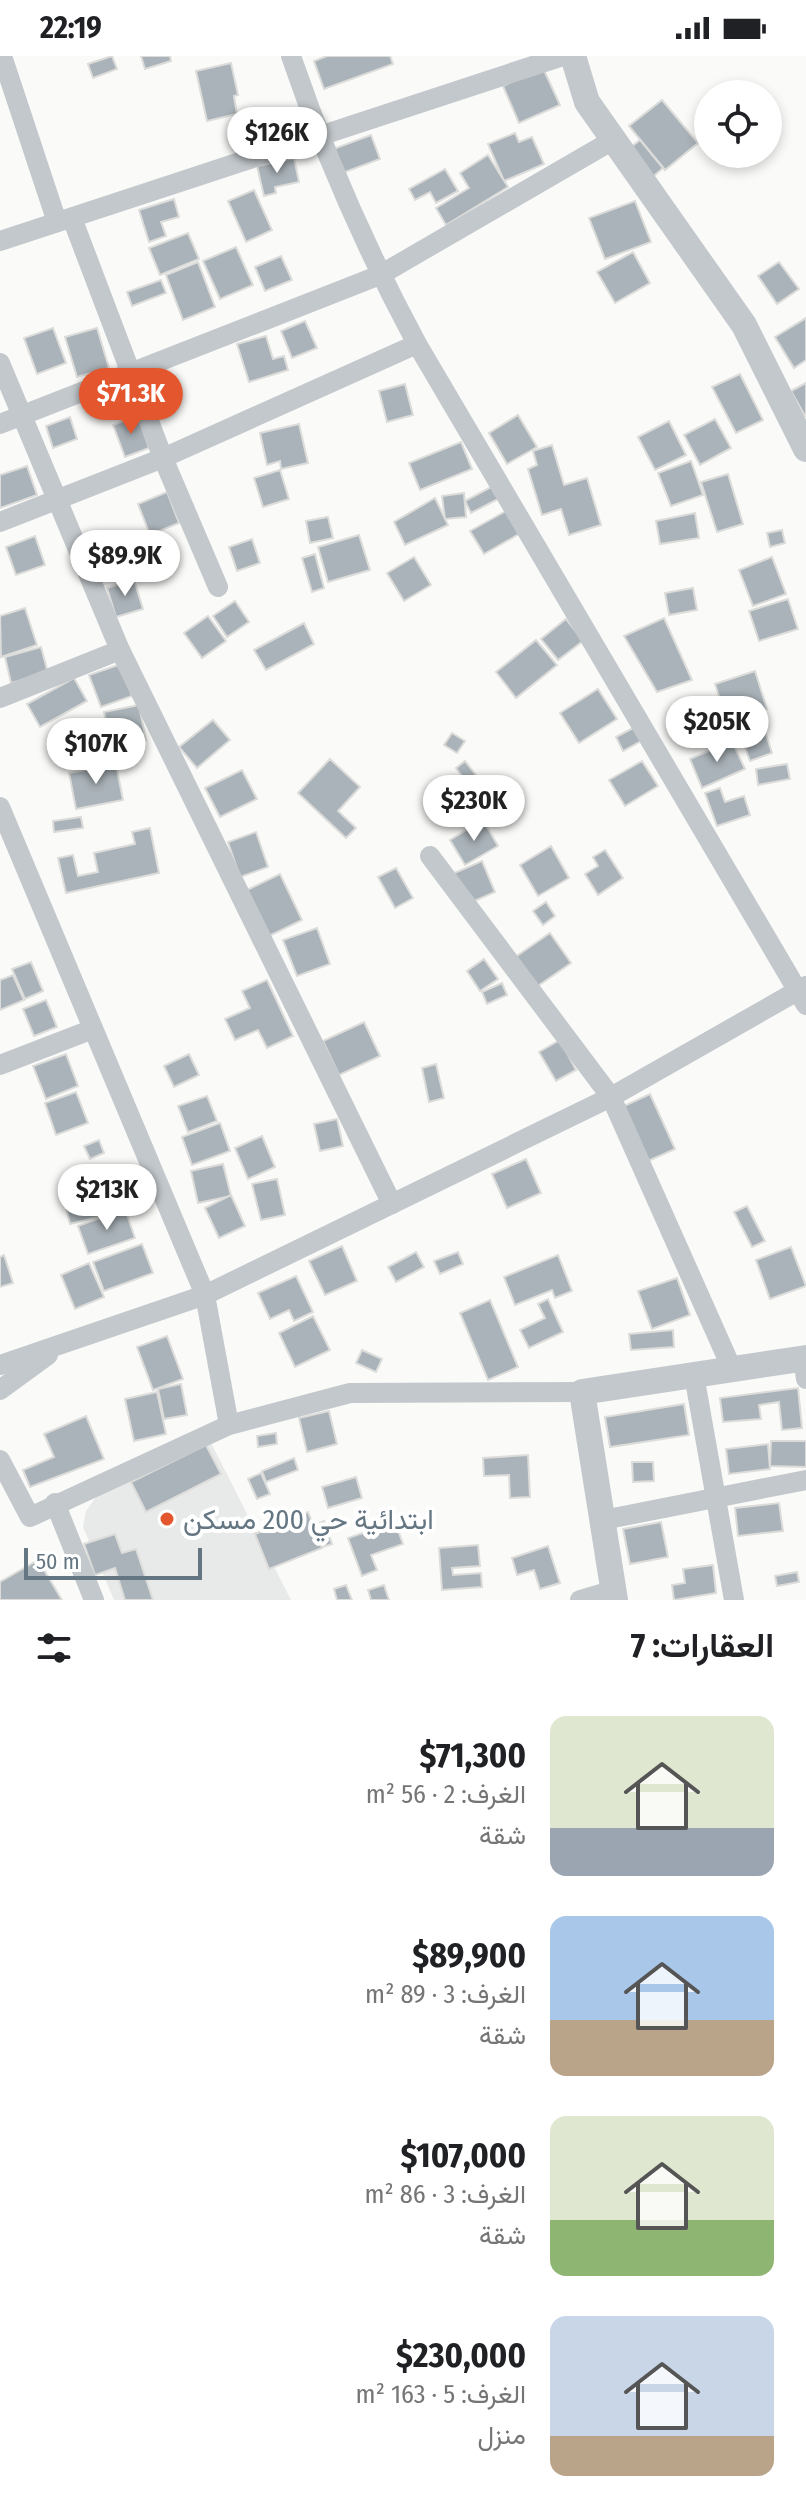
<!DOCTYPE html>
<html lang="ar">
<meta charset="utf-8">
<style>
body{margin:0;font-family:"Fira Sans Condensed",Vazirmatn,sans-serif;background:#f6f6f6;color:#202124;direction:rtl;height:100vh;display:flex;flex-direction:column;font-size:30px;white-space:nowrap}
*{box-sizing:border-box;margin:0}
p{font-size:26px;color:#757577}
.icon{flex:none;width:44px;height:44px;fill:none;stroke:currentColor;stroke-width:2;stroke-linecap:round;stroke-linejoin:round}
.map{position:relative;height:1544px;overflow:hidden;direction:ltr}
.sheet{display:flex;flex-direction:column;background:#fff;flex:1}
.sheet>*{flex:none}
.controls{position:absolute;left:694px;top:24px;display:grid;gap:16px}
.controls a{display:grid;place-items:center;width:88px;height:88px;border-radius:50%;background:#fff;box-shadow:0 4px 12px #0003;font-size:40px}
.scale{position:absolute;left:24px;bottom:20px;width:178px;box-sizing:border-box;padding-left:8px;border:4px solid #657683;border-top:0;font-size:22px;line-height:28px;white-space:nowrap;color:#657683;-webkit-text-stroke:6px #fff;paint-order:stroke}
.price{position:absolute;translate:-50% -68px;padding:0 18px;border-radius:28px;background:#fff;color:#222;font-size:26px;line-height:52px;filter:drop-shadow(0 2px 4px #0008)}
.price::after{content:'';position:absolute;left:50%;top:48px;width:24px;height:18px;margin-left:-12px;background:inherit;clip-path:polygon(0 0,100% 0,50% 100%)}
.price.selected{background:#e4572e;color:#fff}
ul{padding:0;list-style:none}
li{display:flex;align-items:center;gap:24px;height:200px;padding:0 32px}
li span{display:grid;place-items:center;flex:none;width:224px;height:160px;border-radius:16px;color:#555}
li>.icon{margin-inline-start:auto}
span .icon{width:96px;height:96px;fill:#fffc;stroke-width:1}
li b{font-size:34px}
h2{display:flex;justify-content:space-between;align-items:center;height:96px;padding:0 32px;font-size:34px}
.status{display:flex;justify-content:space-between;align-items:center;height:56px;padding:0 40px;background:#fff;direction:ltr}
.status svg{height:22px;fill:currentColor}
.map>svg:first-child{display:block}
</style>
<div class="status"><b>22:19</b><svg viewBox="0 0 49 12"><path d="M0 12V9h3v3zM5 12V6h3v6zM10 12V3h3v9zM15 12V0h3v12zM26 1h20v11H26zM47 4h2v5h-2z"/></svg></div>
<div class="map">
<svg width="806" height="1544" viewBox="0 0 806 1544">
<rect width="100%" height="100%" fill="#fafaf8"/>
<polygon fill="#e8e9e9" points="211,1387 291,1544 114,1544 83,1471 86,1455 96,1441"/>
<g fill="#aab3b9" stroke="#dcdcda" stroke-width="2">
<polygon points="112,0 117,13 93,22 88,8"/>
<polygon points="141,0 170,0 171,5 145,13"/>
<polygon points="327,0 390,0 393,8 324,33 314,5"/>
<polygon points="231,7 238,39 234,40 237,58 207,65 196,15"/>
<polygon points="543,12 560,49 519,67 503,30"/>
<polygon points="662,44 698,87 665,114 629,70"/>
<polygon points="515,77 519,86 532,81 544,108 504,125 488,88"/>
<polygon points="371,79 380,103 337,119 328,95"/>
<polygon points="640,84 663,112 649,124 626,95"/>
<polygon points="488,99 508,131 446,169 436,152 469,132 460,117"/>
<polygon points="294,102 299,126 275,131 276,137 264,140 257,110"/>
<polygon points="445,113 458,135 436,147 430,136 415,144 409,133"/>
<polygon points="254,134 272,174 246,186 228,145"/>
<polygon points="174,143 179,161 161,166 166,180 149,186 139,154"/>
<polygon points="635,145 651,186 605,203 589,162"/>
<polygon points="188,177 199,203 160,219 149,192"/>
<polygon points="236,191 253,229 220,243 203,205"/>
<polygon points="633,196 650,227 615,247 597,216"/>
<polygon points="281,200 292,224 265,235 255,211"/>
<polygon points="198,206 215,251 183,264 166,219"/>
<polygon points="779,206 799,233 777,248 758,220"/>
<polygon points="161,224 166,237 132,250 127,236"/>
<polygon points="806,262 806,304 794,312 775,281"/>
<polygon points="305,265 317,292 292,302 281,275"/>
<polygon points="53,272 66,307 37,318 24,282"/>
<polygon points="97,272 109,312 77,321 65,281"/>
<polygon points="266,280 273,303 284,300 288,314 249,326 237,288"/>
<polygon points="740,318 763,364 736,377 712,331"/>
<polygon points="806,327 806,359 805,360 791,335"/>
<polygon points="405,328 413,359 387,366 379,335"/>
<polygon points="518,359 537,391 507,408 489,377"/>
<polygon points="138,360 149,392 125,401 113,369"/>
<polygon points="70,361 77,383 53,392 46,370"/>
<polygon points="715,363 731,392 700,409 684,379"/>
<polygon points="669,365 686,399 655,414 638,381"/>
<polygon points="299,368 308,407 281,413 280,405 267,409 260,377"/>
<polygon points="461,386 472,413 420,434 409,407"/>
<polygon points="552,389 564,429 587,422 601,469 569,479 561,453 542,459 528,413 537,409 533,395"/>
<polygon points="691,405 703,439 671,450 658,417"/>
<polygon points="27,410 37,439 0,452 0,419"/>
<polygon points="280,414 289,443 263,451 254,422"/>
<polygon points="728,418 743,468 717,476 701,426"/>
<polygon points="491,431 498,443 471,457 465,445"/>
<polygon points="167,436 179,467 150,479 138,448"/>
<polygon points="464,437 466,461 445,463 442,440"/>
<polygon points="435,442 448,469 405,489 394,466"/>
<polygon points="506,455 519,478 484,498 470,475"/>
<polygon points="695,457 699,482 660,488 656,465"/>
<polygon points="328,461 333,482 310,487 306,465"/>
<polygon points="782,474 785,487 770,491 767,477"/>
<polygon points="359,479 370,514 328,526 318,491"/>
<polygon points="35,480 45,509 16,519 6,491"/>
<polygon points="252,483 260,507 237,515 229,491"/>
<polygon points="315,498 324,532 312,536 302,502"/>
<polygon points="414,501 431,529 404,545 387,517"/>
<polygon points="772,501 786,538 753,550 739,514"/>
<polygon points="134,524 143,553 116,561 107,532"/>
<polygon points="693,532 697,554 669,559 665,537"/>
<polygon points="788,543 798,573 759,585 749,555"/>
<polygon points="235,545 249,566 227,581 213,560"/>
<polygon points="25,552 37,589 1,601 0,560"/>
<polygon points="208,560 226,585 202,602 184,577"/>
<polygon points="664,562 692,624 657,636 624,580"/>
<polygon points="566,563 583,585 558,604 541,583"/>
<polygon points="304,567 314,588 266,614 254,594"/>
<polygon points="536,584 557,609 516,642 496,616"/>
<polygon points="41,591 48,617 11,627 5,601"/>
<polygon points="121,608 132,640 101,651 89,619"/>
<polygon points="755,615 767,653 727,665 715,628"/>
<polygon points="74,622 87,645 40,671 27,648"/>
<polygon points="598,633 617,663 579,687 560,657"/>
<polygon points="139,649 146,684 111,691 104,656"/>
<polygon points="213,664 230,684 197,712 179,691"/>
<polygon points="763,669 772,697 750,705 740,678"/>
<polygon points="635,671 641,685 623,695 616,681"/>
<polygon points="452,677 465,685 457,697 444,689"/>
<polygon points="732,685 745,713 702,732 690,703"/>
<polygon points="330,703 360,731 338,755 356,772 346,782 298,737"/>
<polygon points="465,705 482,727 472,734 456,712"/>
<polygon points="642,705 658,730 625,750 609,724"/>
<polygon points="116,708 123,744 76,753 69,717"/>
<polygon points="787,708 790,723 758,729 756,713"/>
<polygon points="242,714 257,743 220,761 205,732"/>
<polygon points="720,732 725,746 744,740 750,759 717,770 705,737"/>
<polygon points="81,761 83,772 54,776 53,765"/>
<polygon points="483,764 498,790 465,809 450,784"/>
<polygon points="150,772 159,817 66,837 58,802 73,799 78,820 98,816 94,797 135,788 132,776"/>
<polygon points="256,776 268,811 240,821 228,786"/>
<polygon points="551,790 569,822 538,840 520,809"/>
<polygon points="605,794 623,822 598,839 585,818 598,810 593,801"/>
<polygon points="482,805 495,836 465,849 452,818"/>
<polygon points="396,812 413,842 395,852 378,821"/>
<polygon points="280,818 302,864 269,880 247,834"/>
<polygon points="546,846 555,860 543,869 533,855"/>
<polygon points="317,872 330,908 297,920 283,884"/>
<polygon points="550,877 571,907 532,934 511,904"/>
<polygon points="484,903 498,923 480,935 467,915"/>
<polygon points="31,906 43,935 25,943 12,913"/>
<polygon points="13,919 24,944 0,954 0,924"/>
<polygon points="267,924 293,980 267,992 258,974 235,984 225,963 250,952 242,935"/>
<polygon points="502,927 507,939 487,948 482,936"/>
<polygon points="46,944 57,971 34,980 23,953"/>
<polygon points="364,966 380,1000 339,1019 323,985"/>
<polygon points="560,984 576,1014 556,1025 539,996"/>
<polygon points="66,998 78,1030 46,1043 33,1010"/>
<polygon points="189,998 199,1019 174,1031 164,1010"/>
<polygon points="436,1008 444,1042 429,1046 422,1012"/>
<polygon points="76,1036 88,1067 56,1079 45,1047"/>
<polygon points="650,1038 675,1093 637,1110 611,1056"/>
<polygon points="207,1040 217,1065 188,1076 178,1050"/>
<polygon points="337,1063 343,1090 320,1095 314,1068"/>
<polygon points="220,1067 230,1095 192,1109 182,1081"/>
<polygon points="262,1080 275,1111 248,1123 235,1092"/>
<polygon points="99,1084 104,1097 90,1103 84,1090"/>
<polygon points="526,1103 541,1137 507,1152 492,1118"/>
<polygon points="223,1108 231,1140 198,1147 191,1115"/>
<polygon points="118,1122 126,1154 70,1168 62,1136"/>
<polygon points="277,1123 285,1159 261,1164 252,1128"/>
<polygon points="231,1139 245,1170 219,1182 205,1152"/>
<polygon points="747,1150 765,1185 752,1191 734,1156"/>
<polygon points="125,1153 135,1182 88,1198 78,1170"/>
<polygon points="142,1188 153,1217 104,1235 93,1206"/>
<polygon points="342,1190 357,1225 325,1239 309,1205"/>
<polygon points="791,1191 806,1230 770,1243 756,1204"/>
<polygon points="416,1196 424,1211 396,1226 388,1211"/>
<polygon points="458,1196 463,1208 440,1218 434,1205"/>
<polygon points="4,1199 13,1227 0,1231 0,1201"/>
<polygon points="558,1199 572,1235 555,1242 552,1234 515,1249 504,1221"/>
<polygon points="89,1207 104,1241 75,1253 61,1219"/>
<polygon points="296,1220 313,1256 294,1265 289,1254 270,1263 258,1237"/>
<polygon points="677,1222 690,1259 652,1273 638,1235"/>
<polygon points="548,1243 563,1276 529,1292 520,1274 545,1262 538,1248"/>
<polygon points="490,1244 518,1311 488,1324 460,1257"/>
<polygon points="313,1260 330,1294 295,1311 279,1277"/>
<polygon points="673,1274 674,1291 631,1294 629,1278"/>
<polygon points="167,1280 183,1323 153,1334 137,1291"/>
<polygon points="362,1294 382,1303 376,1316 356,1307"/>
<polygon points="181,1328 187,1359 164,1363 158,1333"/>
<polygon points="798,1332 802,1372 782,1374 779,1346 759,1349 761,1363 723,1366 720,1342"/>
<polygon points="157,1336 166,1378 134,1385 125,1343"/>
<polygon points="684,1348 689,1379 610,1391 605,1361"/>
<polygon points="329,1355 337,1388 307,1396 299,1362"/>
<polygon points="86,1360 104,1403 30,1431 23,1414 54,1401 44,1378"/>
<polygon points="276,1377 277,1388 258,1391 257,1380"/>
<polygon points="771,1385 806,1385 806,1411 770,1410"/>
<polygon points="768,1388 770,1413 729,1418 726,1393"/>
<polygon points="206,1389 221,1418 146,1456 131,1426"/>
<polygon points="528,1399 530,1441 510,1442 509,1419 484,1420 483,1402"/>
<polygon points="294,1402 298,1414 266,1426 262,1415"/>
<polygon points="632,1406 653,1406 654,1425 633,1426"/>
<polygon points="261,1417 270,1438 257,1443 248,1423"/>
<polygon points="356,1421 362,1442 328,1452 322,1431"/>
<polygon points="779,1447 783,1475 738,1480 735,1452"/>
<polygon points="308,1456 322,1492 269,1513 255,1478"/>
<polygon points="324,1465 332,1488 322,1491 314,1469"/>
<polygon points="395,1466 403,1488 371,1499 377,1514 362,1520 348,1482"/>
<polygon points="661,1466 668,1501 630,1508 623,1473"/>
<polygon points="115,1478 122,1497 136,1493 153,1544 125,1544 115,1512 95,1519 84,1488"/>
<polygon points="478,1489 480,1510 452,1512 453,1519 481,1517 482,1531 442,1534 439,1492"/>
<polygon points="548,1490 560,1527 540,1533 534,1514 517,1519 512,1502"/>
<polygon points="38,1504 62,1544 0,1544 0,1526"/>
<polygon points="713,1509 716,1537 674,1544 672,1529 685,1527 683,1513"/>
<polygon points="797,1516 799,1526 777,1530 775,1520"/>
<polygon points="346,1529 352,1544 337,1544 334,1533"/>
<polygon points="384,1529 389,1544 371,1544 368,1534"/>
</g>
<g fill="none" stroke-linecap="round" stroke-linejoin="round">
<g stroke="#c3c8cc" stroke-width="20">
<polyline points="2,0 57,166"/>
<path d="M291 0C325 100 367 195 417 288L806 949"/>
<polyline points="72,162 163,402 218,531"/>
<polyline points="0,185 563,0"/>
<polyline points="0,307 120,594 392,1148"/>
<polyline points="0,368 380,219 613,84"/>
<polyline points="0,466 163,402 417,288"/>
<polyline points="0,642 120,594"/>
<polyline points="0,751 205,1239 229,1369"/>
<polyline points="430,800 611,1041 732,1313"/>
<polyline points="0,1009 93,973"/>
<polyline points="803,1302 806,1323"/>
<polyline points="0,1309 205,1239 611,1041 806,930"/>
<polyline points="694,1319 734,1544"/>
<polyline points="0,1334 48,1299"/>
<polyline points="0,1404 30,1461 229,1369 350,1337 582,1336"/>
<polyline points="55,1447 94,1544"/>
<polyline points="603,1464 806,1424"/>
<polyline points="580,1544 614,1534"/>
</g>
<g stroke="#c3c8cc" stroke-width="26">
<polyline points="573,0 587,46 744,269 806,393"/>
<polyline points="615,1544 582,1336 806,1302"/>
</g>
</g>
<circle fill="#e4572e" stroke="#fff" stroke-width="3" cx="167" cy="1463" r="8"/>
<g text-anchor="middle" stroke-width="8" stroke-linejoin="round" paint-order="stroke">
<g font-size="28" fill="#657683" stroke="#fff" text-anchor="start">
<text x="183" y="1473">ابتدائية حي 200 مسكن</text>
</g>
</g>
</svg>
<div class="controls">
<a><svg class="icon" aria-label="locate" viewBox="0 0 24 24"><circle cx="12" cy="12" r="6"/><path d="M12 2v4M12 18v4M2 12h4M18 12h4"/></svg></a>
</div>
<div class="scale">50 m</div>
<b class="price" style="left:277px;top:119px">$126K</b>
<b class="price selected" style="left:131px;top:380px">$71.3K</b>
<b class="price" style="left:125px;top:542px">$89.9K</b>
<b class="price" style="left:717px;top:708px">$205K</b>
<b class="price" style="left:96px;top:730px">$107K</b>
<b class="price" style="left:474px;top:787px">$230K</b>
<b class="price" style="left:107px;top:1176px">$213K</b>
</div>
<section class="sheet">
<h2>العقارات: 7<svg class="icon" aria-label="filters" viewBox="0 0 24 24"><path d="M4 7h16M4 17h16"/><circle cx="9" cy="7" r="2"/><circle cx="15" cy="17" r="2"/></svg></h2>
<ul>
<li><span style="background:linear-gradient(#dfe7d0 70%,#9aa5b1 0)"><svg class="icon" aria-label="home" viewBox="0 0 24 24"><path d="M3 11l9-7 9 7M6 9v11h12V9"/></svg></span><div><b>$71,300</b><p>الغرف: 2 · 56 m²</p><p>شقة</p></div></li>
<li><span style="background:linear-gradient(#a9c7e8 65%,#b9a48a 0)"><svg class="icon" aria-label="home" viewBox="0 0 24 24"><path d="M3 11l9-7 9 7M6 9v11h12V9"/></svg></span><div><b>$89,900</b><p>الغرف: 3 · 89 m²</p><p>شقة</p></div></li>
<li><span style="background:linear-gradient(#dfe7d0 65%,#8fb573 0)"><svg class="icon" aria-label="home" viewBox="0 0 24 24"><path d="M3 11l9-7 9 7M6 9v11h12V9"/></svg></span><div><b>$107,000</b><p>الغرف: 3 · 86 m²</p><p>شقة</p></div></li>
<li><span style="background:linear-gradient(#c9d6e8 75%,#b9a48a 0)"><svg class="icon" aria-label="home" viewBox="0 0 24 24"><path d="M3 11l9-7 9 7M6 9v11h12V9"/></svg></span><div><b>$230,000</b><p>الغرف: 5 · 163 m²</p><p>منزل</p></div></li>
</ul>
</section>
